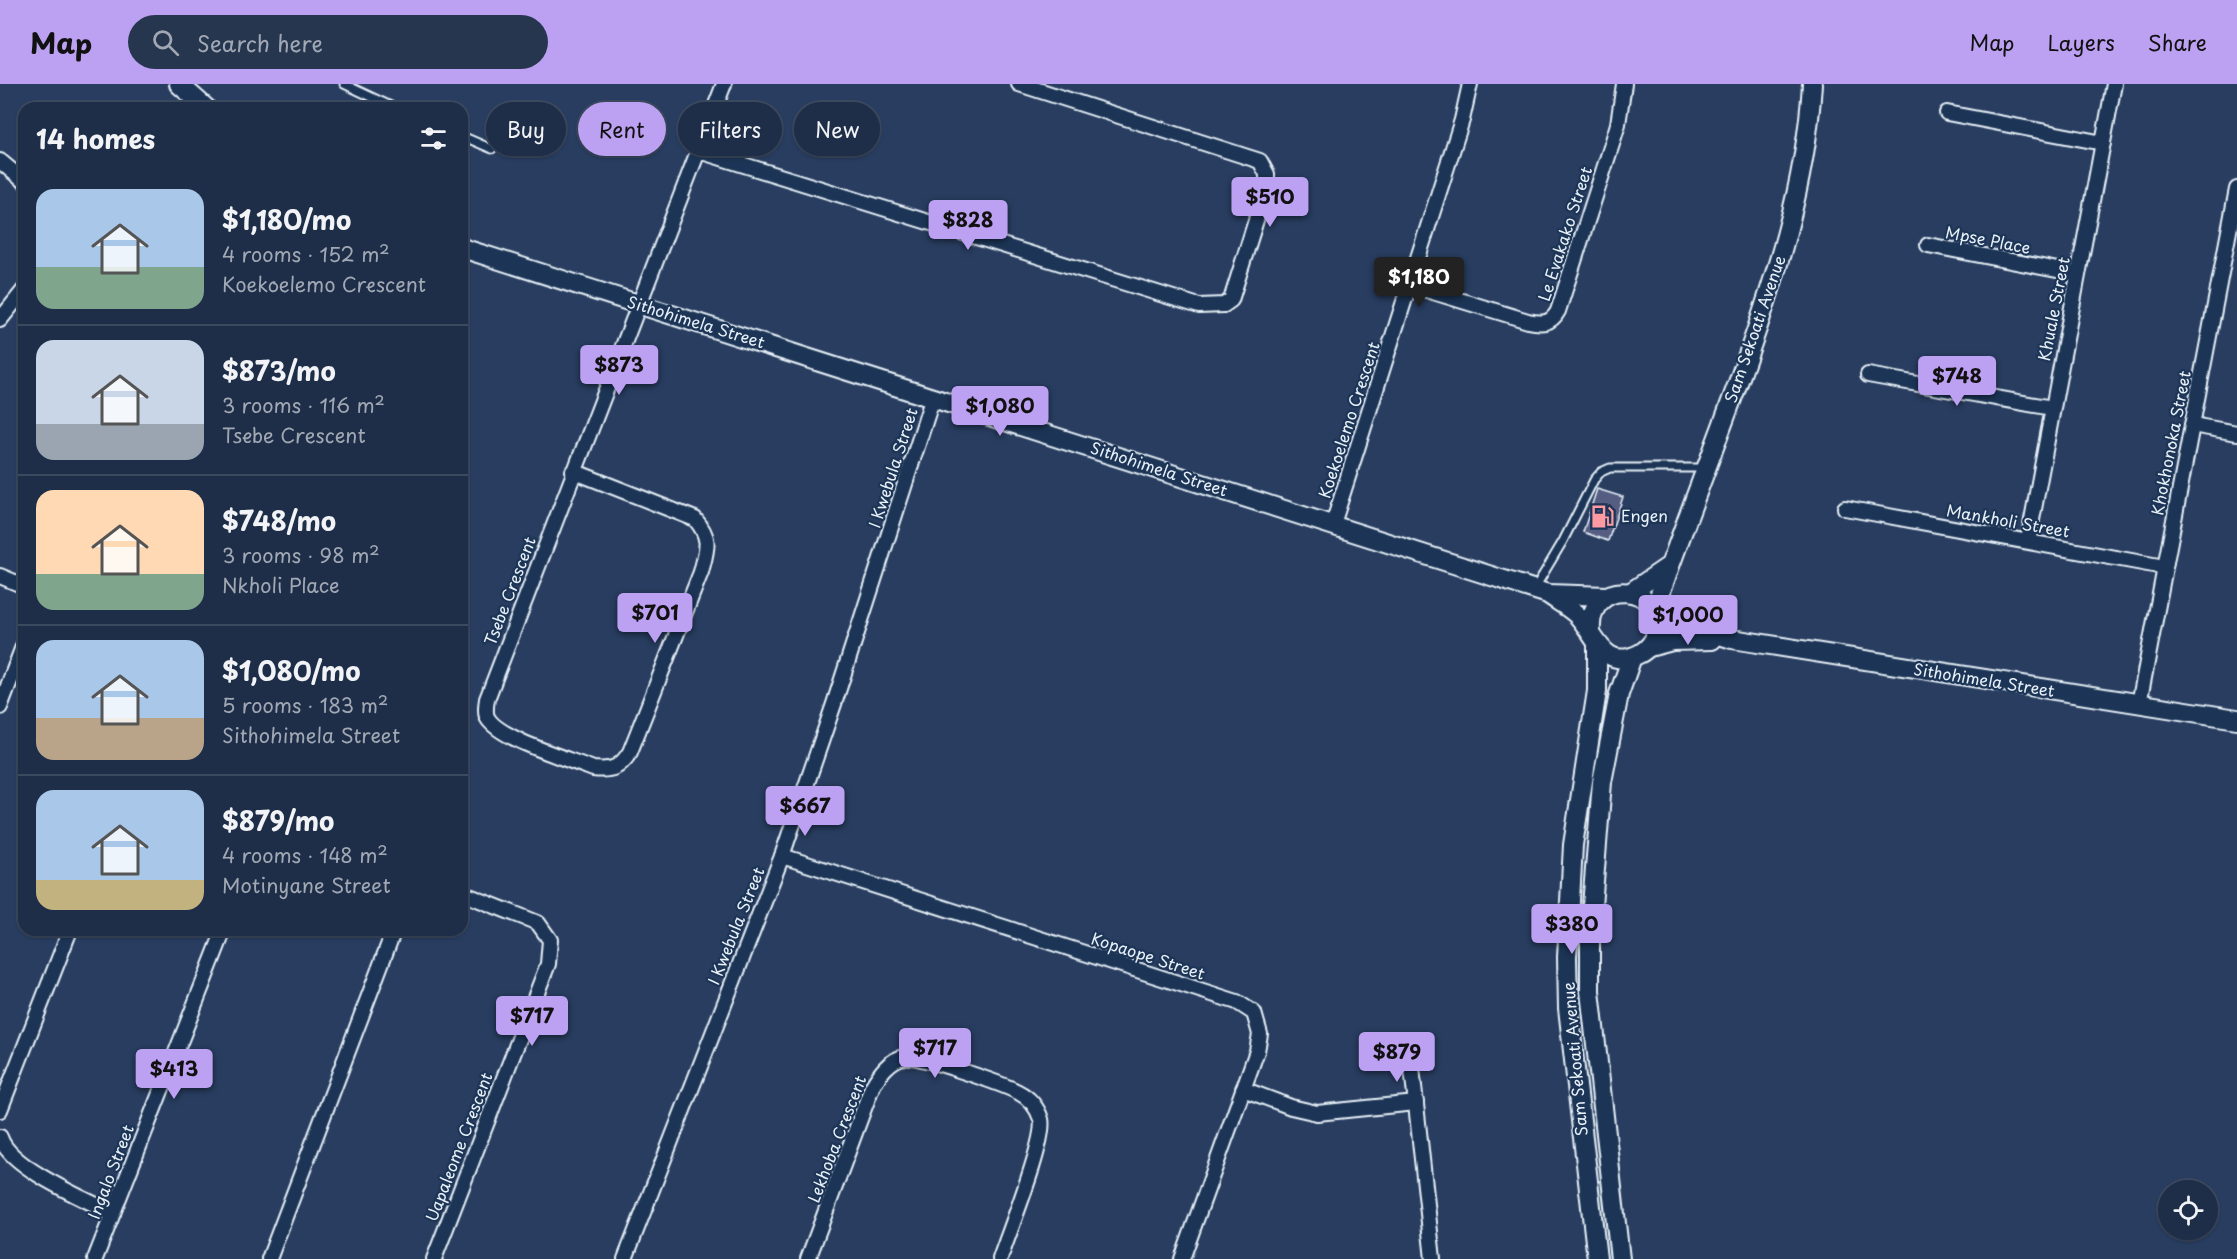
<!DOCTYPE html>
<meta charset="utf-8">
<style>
body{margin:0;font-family:"Playpen Sans",sans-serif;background:#26364f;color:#f1f3f6;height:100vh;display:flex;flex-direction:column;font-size:22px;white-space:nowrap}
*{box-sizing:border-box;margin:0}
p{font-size:20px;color:#a1a8b4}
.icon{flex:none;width:33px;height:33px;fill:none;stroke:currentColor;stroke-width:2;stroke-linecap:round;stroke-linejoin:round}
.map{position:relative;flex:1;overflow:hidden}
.details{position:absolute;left:18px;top:18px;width:450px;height:834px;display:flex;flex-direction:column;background:#1e2e48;border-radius:18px;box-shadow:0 2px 4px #0004,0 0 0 2px #3c4a60}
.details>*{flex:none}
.hud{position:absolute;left:486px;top:18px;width:570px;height:54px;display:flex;gap:12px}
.tools{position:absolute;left:2158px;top:1096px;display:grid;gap:12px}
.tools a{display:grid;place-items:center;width:60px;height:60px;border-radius:50%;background:#1e2e48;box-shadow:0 2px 4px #0004,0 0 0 2px #3c4a60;font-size:30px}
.price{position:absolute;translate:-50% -51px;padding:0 14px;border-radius:6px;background:#bca0f2;color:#111;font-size:20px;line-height:39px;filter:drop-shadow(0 2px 3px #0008)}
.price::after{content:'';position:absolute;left:50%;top:36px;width:18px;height:14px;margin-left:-9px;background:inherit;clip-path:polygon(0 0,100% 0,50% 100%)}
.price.current{background:#222;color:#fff}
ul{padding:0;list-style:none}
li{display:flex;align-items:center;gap:18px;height:150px;padding:0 18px}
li+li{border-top:2px solid #3c4a60}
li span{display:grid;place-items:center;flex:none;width:168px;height:120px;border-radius:18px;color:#555}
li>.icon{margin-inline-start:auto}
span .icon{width:72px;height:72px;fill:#fffc;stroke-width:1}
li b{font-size:26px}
h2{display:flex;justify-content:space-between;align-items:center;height:72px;padding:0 18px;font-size:26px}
.tag{padding:0 21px;border-radius:27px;background:#1e2e48;box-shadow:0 2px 4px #0004,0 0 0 2px #3c4a60;font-size:21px;line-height:54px}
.tag.current{background:#bca0f2;color:#111}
header{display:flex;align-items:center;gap:36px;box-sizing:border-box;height:84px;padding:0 30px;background:#bca0f2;color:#111}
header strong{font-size:28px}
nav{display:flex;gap:33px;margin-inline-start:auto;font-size:21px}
.search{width:420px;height:54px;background:#26364f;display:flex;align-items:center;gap:15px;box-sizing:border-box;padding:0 21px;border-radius:33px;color:#a1a8b4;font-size:22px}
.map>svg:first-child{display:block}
</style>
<header>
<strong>Map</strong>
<div class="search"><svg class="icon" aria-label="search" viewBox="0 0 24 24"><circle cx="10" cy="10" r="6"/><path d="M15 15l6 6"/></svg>Search here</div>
<nav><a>Map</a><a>Layers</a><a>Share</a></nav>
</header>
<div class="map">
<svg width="2237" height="1175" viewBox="0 0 2237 1175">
<rect width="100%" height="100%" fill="#283d60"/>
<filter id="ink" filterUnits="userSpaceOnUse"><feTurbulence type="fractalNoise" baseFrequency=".0167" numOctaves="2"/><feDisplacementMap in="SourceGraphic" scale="12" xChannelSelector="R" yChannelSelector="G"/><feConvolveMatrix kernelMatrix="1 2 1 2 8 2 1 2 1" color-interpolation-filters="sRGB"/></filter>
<g filter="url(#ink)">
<polygon fill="#555d83" stroke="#e8f1f8" stroke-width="1.5" points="1597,405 1623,413 1608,457 1583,448"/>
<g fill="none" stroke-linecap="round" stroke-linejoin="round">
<defs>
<g id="service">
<polyline points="344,0 395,24"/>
<polyline points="462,52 492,65"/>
<polyline points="1535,504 1563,457 1594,396 1601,388 1610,384 1704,384"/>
</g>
<g id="minor">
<polyline points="1947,29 2103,59"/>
<polyline points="699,67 1199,222 1224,221 1231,216 1267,101 1267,90 1260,77 1019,0"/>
<polyline points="0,77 24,97"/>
<polyline points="1928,161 2078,190"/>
<path d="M1410 201 1528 237C1542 240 1551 240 1558 227L1612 60 1618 40 1624 0"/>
<polyline points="0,236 24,206"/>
<polyline points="1868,291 2052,324"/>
<polyline points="2192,341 2237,349"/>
<path d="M573 387 695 435C712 455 707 464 701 488L630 668C620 684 612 687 593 685 569 675 498 655 487 633 485 628 486 621 487 615L724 0"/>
<polyline points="1845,424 2164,483"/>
<polyline points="1333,440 1462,36 1470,0"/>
<polyline points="2028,457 2114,0"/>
<polyline points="0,492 24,502"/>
<polyline points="2139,620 2237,105"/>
<polyline points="0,623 24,560"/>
<polyline points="782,772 1237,918 1254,929 1260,950 1257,967 1182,1175"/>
<polyline points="1411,975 1433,1175"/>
<polyline points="1243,1005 1291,1023 1317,1029 1416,1019"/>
<polyline points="0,1026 70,846"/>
<path d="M0 1053C9 1083 84 1115 113 1129"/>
<polyline points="95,1175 224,846"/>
<polyline points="269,1175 394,846"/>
<polyline points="434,1175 548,880 550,856 538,839 462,809"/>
<polyline points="625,1175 782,772 834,620 933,313"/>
<path d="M808 1175 872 1003C879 991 889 975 905 973 919 971 1003 1000 1018 1008 1030 1014 1037 1023 1041 1035 1047 1054 1008 1150 1000 1175"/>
</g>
<g id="tertiary">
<polyline points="179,0 206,24"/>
<path d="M462 164 1548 510C1557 517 1569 523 1577 531 1596 550 1603 588 1639 570 1647 566 1654 558 1656 550 1667 499 1587 491 1591 547"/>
<polyline points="1631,508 1669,482"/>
<polyline points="1548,510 1607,512"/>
<path d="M1654 527C1681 449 1711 373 1739 296 1774 199 1806 103 1812 0"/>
<polyline points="1656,531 1732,555 2237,635"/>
<polyline points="1649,563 1672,557 1712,556"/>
<polyline points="1597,1175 1568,924 1567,873 1573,761 1597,607 1597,561"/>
<polyline points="1620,1175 1590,907 1590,847 1602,698 1619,610 1632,573"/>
</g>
</defs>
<use href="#service" stroke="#e8f1f8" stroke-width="11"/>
<use href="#minor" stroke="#e8f1f8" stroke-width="18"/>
<use href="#tertiary" stroke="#e8f1f8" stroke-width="22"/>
<use href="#service" stroke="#1d3557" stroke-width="7"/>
<use href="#minor" stroke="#1d3557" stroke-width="14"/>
<use href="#tertiary" stroke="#1d3557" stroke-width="18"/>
</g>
</g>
<defs>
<symbol id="fuel-bare" viewBox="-9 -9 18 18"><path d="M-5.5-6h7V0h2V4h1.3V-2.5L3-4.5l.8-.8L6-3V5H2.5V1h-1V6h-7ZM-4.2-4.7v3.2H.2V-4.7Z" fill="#ff9aa2" stroke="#1d3557" stroke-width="2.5" paint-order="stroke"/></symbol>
</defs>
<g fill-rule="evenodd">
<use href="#fuel-bare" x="1586" y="416" width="33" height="33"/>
</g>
<g text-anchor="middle" stroke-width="4.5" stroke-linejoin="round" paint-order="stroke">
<g font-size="16" fill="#e8f1f8" stroke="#1d3557">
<text transform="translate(1565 150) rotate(-72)" y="6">Le Evakako Street</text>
<text transform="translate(1988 156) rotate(11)" y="6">Mpse Place</text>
<text transform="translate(2054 225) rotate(-79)" y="6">Khuale Street</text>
<text transform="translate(696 238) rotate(17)" y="6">Sithohimela Street</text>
<text transform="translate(1755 245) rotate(-71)" y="6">Sam Sekoati Avenue</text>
<text transform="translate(1349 336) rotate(-72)" y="6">Koekoelemo Crescent</text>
<text transform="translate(2171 359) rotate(-79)" y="6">Khokhonoka Street</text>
<text transform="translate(893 384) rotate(-72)" y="6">I Kwebula Street</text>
<text transform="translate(1159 385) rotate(18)" y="6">Sithohimela Street</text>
<text transform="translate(2008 437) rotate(10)" y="6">Mankholi Street</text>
<text transform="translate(510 507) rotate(-69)" y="6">Tsebe Crescent</text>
<text transform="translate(1984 596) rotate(9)" y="6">Sithohimela Street</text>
<text transform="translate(736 842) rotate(-68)" y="6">I Kwebula Street</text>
<text transform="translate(1148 872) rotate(18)" y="6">Kopaope Street</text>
<text transform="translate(1575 975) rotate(-95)" y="6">Sam Sekoati Avenue</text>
<text transform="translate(837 1055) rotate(-69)" y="6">Lekhoba Crescent</text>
<text transform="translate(459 1063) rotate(-69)" y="6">Uapaleome Crescent</text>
<text transform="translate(111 1088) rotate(-69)" y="6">Ingalo Street</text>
</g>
<g font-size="16" fill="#e8f1f8" stroke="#1d3557" text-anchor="start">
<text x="1621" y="438">Engen</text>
</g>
</g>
</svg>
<div class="tools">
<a><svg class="icon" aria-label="locate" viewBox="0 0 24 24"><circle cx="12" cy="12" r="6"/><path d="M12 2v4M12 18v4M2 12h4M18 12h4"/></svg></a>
</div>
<b class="price" style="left:1270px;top:144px">$510</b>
<b class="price" style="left:968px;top:167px">$828</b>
<b class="price current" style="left:1419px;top:224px">$1,180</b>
<b class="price" style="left:619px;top:312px">$873</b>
<b class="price" style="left:1957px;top:323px">$748</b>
<b class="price" style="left:1000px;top:353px">$1,080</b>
<b class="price" style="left:655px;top:560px">$701</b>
<b class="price" style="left:1688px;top:562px">$1,000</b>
<b class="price" style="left:805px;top:753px">$667</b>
<b class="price" style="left:1572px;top:871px">$380</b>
<b class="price" style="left:532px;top:963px">$717</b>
<b class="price" style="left:935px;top:995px">$717</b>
<b class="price" style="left:1397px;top:999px">$879</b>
<b class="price" style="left:174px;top:1016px">$413</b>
<div class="hud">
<a class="tag">Buy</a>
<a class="tag current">Rent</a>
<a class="tag">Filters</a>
<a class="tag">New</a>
</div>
<section class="details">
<h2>14 homes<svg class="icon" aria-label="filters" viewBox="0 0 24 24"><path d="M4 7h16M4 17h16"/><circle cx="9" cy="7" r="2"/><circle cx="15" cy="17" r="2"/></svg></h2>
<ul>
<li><span style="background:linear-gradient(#a9c7e8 65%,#7fa58c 0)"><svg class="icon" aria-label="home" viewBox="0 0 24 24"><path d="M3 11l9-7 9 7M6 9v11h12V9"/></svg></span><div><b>$1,180/mo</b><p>4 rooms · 152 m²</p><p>Koekoelemo Crescent</p></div></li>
<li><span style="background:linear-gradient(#c9d6e8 70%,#9aa5b1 0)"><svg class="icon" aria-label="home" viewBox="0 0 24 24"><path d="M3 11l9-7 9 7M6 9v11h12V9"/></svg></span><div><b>$873/mo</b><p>3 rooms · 116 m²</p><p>Tsebe Crescent</p></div></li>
<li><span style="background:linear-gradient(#ffd9b3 70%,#7fa58c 0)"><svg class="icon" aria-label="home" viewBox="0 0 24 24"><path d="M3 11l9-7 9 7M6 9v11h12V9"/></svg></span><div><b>$748/mo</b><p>3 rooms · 98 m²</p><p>Nkholi Place</p></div></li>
<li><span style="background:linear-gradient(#a9c7e8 65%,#b9a48a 0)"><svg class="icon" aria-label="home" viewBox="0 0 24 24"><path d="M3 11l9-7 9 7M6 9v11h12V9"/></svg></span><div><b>$1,080/mo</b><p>5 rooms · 183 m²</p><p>Sithohimela Street</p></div></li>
<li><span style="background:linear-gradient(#a9c7e8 75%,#c2b280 0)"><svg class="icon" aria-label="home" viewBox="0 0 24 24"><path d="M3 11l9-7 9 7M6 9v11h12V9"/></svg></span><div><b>$879/mo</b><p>4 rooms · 148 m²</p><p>Motinyane Street</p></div></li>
</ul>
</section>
</div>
